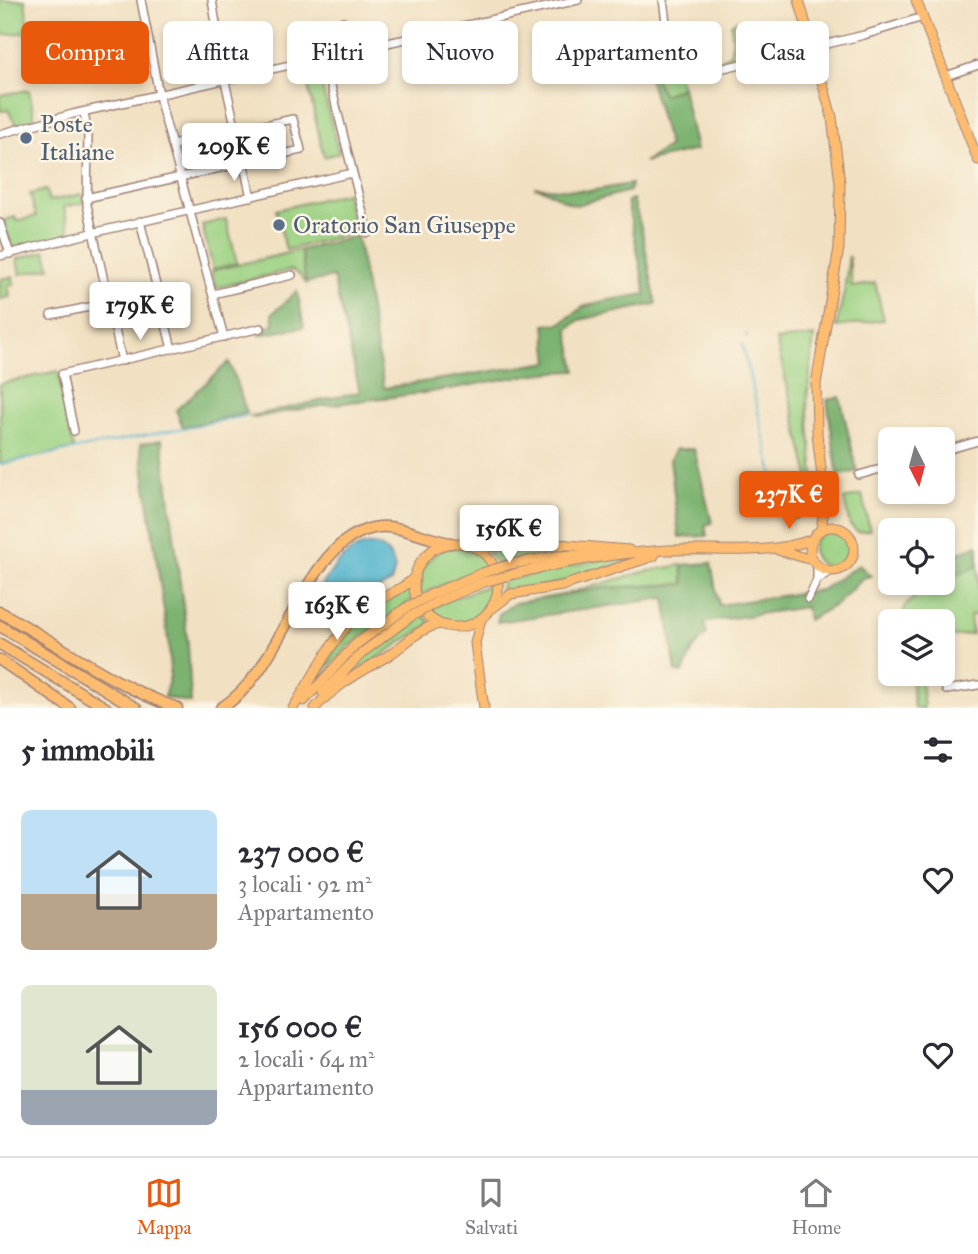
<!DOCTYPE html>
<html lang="it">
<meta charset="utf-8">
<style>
body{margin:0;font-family:"IM FELL Great Primer",serif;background:#f2f2f3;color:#2b2b33;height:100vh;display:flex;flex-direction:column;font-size:26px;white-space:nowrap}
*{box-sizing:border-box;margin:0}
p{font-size:23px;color:#7c7c81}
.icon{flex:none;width:38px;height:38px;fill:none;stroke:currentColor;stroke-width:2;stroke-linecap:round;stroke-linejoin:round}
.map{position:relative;height:708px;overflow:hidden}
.panel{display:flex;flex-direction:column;background:#fff;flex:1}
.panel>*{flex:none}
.guide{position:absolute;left:21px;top:21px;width:936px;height:63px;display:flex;gap:14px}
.needle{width:46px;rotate:174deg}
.controls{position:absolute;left:878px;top:427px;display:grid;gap:14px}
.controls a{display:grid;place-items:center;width:77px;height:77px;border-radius:10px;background:#fff;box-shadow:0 4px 10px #0003;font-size:35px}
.price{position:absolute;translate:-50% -60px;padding:0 16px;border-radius:7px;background:#fff;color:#222;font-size:23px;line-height:46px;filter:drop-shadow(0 2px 4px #0008)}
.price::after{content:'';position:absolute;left:50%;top:42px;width:21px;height:16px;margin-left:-10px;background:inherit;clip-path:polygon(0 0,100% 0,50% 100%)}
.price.selected{background:#ea580c;color:#fff}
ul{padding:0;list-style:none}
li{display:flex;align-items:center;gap:21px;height:175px;padding:0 21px}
li span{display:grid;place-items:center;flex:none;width:196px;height:140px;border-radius:10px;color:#555}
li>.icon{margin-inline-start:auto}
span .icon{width:84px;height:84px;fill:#fffc;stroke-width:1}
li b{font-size:30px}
h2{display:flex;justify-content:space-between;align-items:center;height:84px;padding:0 21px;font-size:30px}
.chip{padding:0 24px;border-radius:10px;background:#fff;box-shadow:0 4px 10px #0003;font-size:24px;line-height:63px}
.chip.selected{background:#ea580c;color:#fff}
.tab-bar{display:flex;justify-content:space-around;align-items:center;height:98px;border-top:2px solid #e1e1e2;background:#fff;font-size:19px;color:#7c7c81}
.tab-bar a{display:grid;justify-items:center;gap:4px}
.tab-bar .selected{color:#ea580c}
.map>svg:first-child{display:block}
</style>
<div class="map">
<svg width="978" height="708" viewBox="0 0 978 708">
<rect width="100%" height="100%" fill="#fcf5e5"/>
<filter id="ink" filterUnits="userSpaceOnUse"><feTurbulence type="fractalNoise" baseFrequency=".0143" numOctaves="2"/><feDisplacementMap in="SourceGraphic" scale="14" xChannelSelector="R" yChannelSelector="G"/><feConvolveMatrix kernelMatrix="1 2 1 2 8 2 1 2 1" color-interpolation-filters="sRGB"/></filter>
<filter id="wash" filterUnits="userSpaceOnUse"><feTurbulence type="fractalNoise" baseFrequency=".00686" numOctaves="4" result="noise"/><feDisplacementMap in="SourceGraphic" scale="28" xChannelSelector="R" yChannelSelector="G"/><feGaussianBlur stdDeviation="1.57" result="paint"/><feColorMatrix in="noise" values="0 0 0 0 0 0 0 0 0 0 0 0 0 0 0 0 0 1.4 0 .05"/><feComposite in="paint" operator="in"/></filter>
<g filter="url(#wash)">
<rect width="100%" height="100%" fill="#f1e0c1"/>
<g fill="#9bd182" stroke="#727856" stroke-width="2">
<polygon points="0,0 25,0 29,32 0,35"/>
<polygon points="736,21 743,60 708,67 730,54 733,40 731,24"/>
<polygon points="675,67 682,87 663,95 654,77"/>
<polygon points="321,83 339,153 324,157 308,86"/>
<polygon points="29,90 35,122 16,125 8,110 0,111 0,95"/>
<polygon points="46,190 49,201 82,194 84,203 64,207 70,235 12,248 3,221 15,217 17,221 36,216 30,194"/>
<polygon points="346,193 354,233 286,250 276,210"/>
<polygon points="226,219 237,263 213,269 202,225"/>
<polygon points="301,250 306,283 299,274 291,270 215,288 211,271"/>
<polygon points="46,251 50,268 20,274 17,259"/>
<polygon points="849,256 852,287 875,283 884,320 836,327 844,293"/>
<polygon points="13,277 14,284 8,285 10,297 0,299 0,279"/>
<polygon points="814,336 807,401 817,510 776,340"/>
<polygon points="58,371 74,449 0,464 0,384"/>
<polygon points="862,495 870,530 858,532 850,525 844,499"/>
<circle cx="831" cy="549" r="18"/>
<polygon points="512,546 580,549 580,551 497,565 487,552"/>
<path d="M462 547 480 554 491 567 455 579 419 596C416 567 432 546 462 547Z"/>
<polygon points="636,558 584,576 501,597 502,581 593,561"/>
<polygon points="682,565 684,584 604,588 562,595 643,572"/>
<polygon points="978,566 978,614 970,616 972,634 943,638 943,621 905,621 904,607 924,588 943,583 943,580"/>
<path d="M495 583C497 622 455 634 427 612L445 601Z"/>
<polygon points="411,587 413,599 348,647 315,680 345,634 362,616"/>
<polygon points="423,615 431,623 333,687 350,667 412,619"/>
<polygon points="911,674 920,674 924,708 914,708"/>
</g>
<g fill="#7cb370" stroke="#63694e" stroke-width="2">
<polygon points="648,62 663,95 682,87 696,150 644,162 669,146 647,71"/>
<path d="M631 184 630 191 576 205C562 203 552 190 534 187L589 191Z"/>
<path d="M633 199 642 231 656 304 579 320 568 329 576 371C527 372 479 385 431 392 372 400 313 405 254 418L250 416 360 392 333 277 306 283 301 250 357 236 384 388 549 362 545 325 561 323 583 307 603 301 646 294 627 201Z"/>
<polygon points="297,291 304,327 259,335 258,330 274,325 272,314"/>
<polygon points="229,362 247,413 183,427 176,410"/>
<polygon points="840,397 857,471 838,476 827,400"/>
<polygon points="162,440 188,645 191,703 164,697 170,676 169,646 140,444"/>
<polygon points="676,449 694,449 712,523 705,525 707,536 679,537 670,459"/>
<polygon points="797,482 805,514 787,521 781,505"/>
<polygon points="978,545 978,566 943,580 943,559"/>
<polygon points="711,563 719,605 821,590 859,565 871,576 863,578 837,604 808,620 806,607 705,622 706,635 693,649 683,673 676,672 665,598 497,622 499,614 515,603 604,588 684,584 682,565"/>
</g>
<path fill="#4eb2cd" stroke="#4c687c" stroke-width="2" d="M365 545C382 543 391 552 395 569L391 582 355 602 352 600 330 621 327 622 314 616 310 605C325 582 337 553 365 545Z"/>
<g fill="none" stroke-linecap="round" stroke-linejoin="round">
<g stroke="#4eb2cd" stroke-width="2">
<polyline points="746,334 747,337"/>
<polyline points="742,344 783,517"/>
<polyline points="0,464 245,416"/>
</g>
</g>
</g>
<g filter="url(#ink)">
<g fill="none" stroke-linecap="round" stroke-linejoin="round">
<defs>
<g id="minor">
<polyline points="141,0 161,105 224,337"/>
<polyline points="212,0 226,81"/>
<path d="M663 0C668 29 666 76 707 72L804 49 813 51"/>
<polyline points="343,21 350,52"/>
<polyline points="823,45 864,35 923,17"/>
<polyline points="324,58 368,233"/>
<polyline points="946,76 978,65"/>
<polyline points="225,81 251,197"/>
<polyline points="84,112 88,137 87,205 122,361"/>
<polyline points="0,134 73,114 578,0"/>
<polyline points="86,198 301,150 293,119 172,145"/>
<polyline points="140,221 172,349"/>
<polyline points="0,223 10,254"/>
<polyline points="92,233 352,173"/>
<polyline points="0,256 92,233"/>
<polyline points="213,294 292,275"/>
<polyline points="51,315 108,303"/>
<polyline points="74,431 62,374 261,328"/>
<polyline points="943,451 978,441"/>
<polyline points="859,475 891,466"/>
<polyline points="817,580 830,571"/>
<polyline points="808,599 817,580 817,566"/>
<polyline points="946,690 978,685"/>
</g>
<g id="major">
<polyline points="799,0 832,117 840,183 839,248 816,384 817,433 825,504 821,529"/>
<polyline points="916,0 978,160"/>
<circle cx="832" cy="549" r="22"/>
<circle cx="456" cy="585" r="42"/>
<polyline points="476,547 543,543 629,550"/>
<polyline points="778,550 812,560"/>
<polyline points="511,564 557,556 598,554"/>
<path d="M514 574C564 562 616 553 668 550 717 548 764 556 811 540"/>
<polyline points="432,594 482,573"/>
<polyline points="437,602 484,582"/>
<polyline points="493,608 511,594 562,586 654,556"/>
<polyline points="481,619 475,643 484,708"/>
<polyline points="323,693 363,652 410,617"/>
<polyline points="304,701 355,645 406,608"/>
<path d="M293 708C314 676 333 635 363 610 379 597 399 593 414 578"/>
<path d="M315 708C336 684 365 670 392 653 408 642 420 628 439 624"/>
</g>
<g id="highway">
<path d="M0 612C59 644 114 686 177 708"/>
<polyline points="0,626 136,708"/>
<polyline points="0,644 106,708"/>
<polyline points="0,660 70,708"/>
<path d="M221 708C286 670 303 536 379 527 402 525 427 540 451 543"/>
</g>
</defs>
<use href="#minor" stroke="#9e8076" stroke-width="10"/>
<use href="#major" stroke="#9e8076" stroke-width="11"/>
<use href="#highway" stroke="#9e8076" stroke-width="13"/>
<use href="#minor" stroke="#fff" stroke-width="7"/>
<use href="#major" stroke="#fdbc70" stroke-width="9"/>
<use href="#highway" stroke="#fdbc70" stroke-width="10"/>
<defs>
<g id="major-bridge">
<polyline points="482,573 511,564"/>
<polyline points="484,582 514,574"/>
<polyline points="406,608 432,594"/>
<polyline points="410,617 437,602"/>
</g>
</defs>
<use href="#major-bridge" stroke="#9e8076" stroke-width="11" stroke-linecap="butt"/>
<use href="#major-bridge" stroke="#fdbc70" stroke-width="9"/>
</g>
</g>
<g fill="#5c6f8a" stroke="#fcf5e5" stroke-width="2.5">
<circle cx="26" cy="138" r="7"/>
<circle cx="279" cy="225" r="7"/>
</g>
<g text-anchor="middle" stroke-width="5" stroke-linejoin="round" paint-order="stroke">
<g font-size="24" fill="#4e5e75" stroke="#fcf5e5" text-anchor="start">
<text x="40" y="132">Poste<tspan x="40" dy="28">Italiane</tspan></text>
<text x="293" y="233">Oratorio San Giuseppe</text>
</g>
</g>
</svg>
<div class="controls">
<a><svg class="needle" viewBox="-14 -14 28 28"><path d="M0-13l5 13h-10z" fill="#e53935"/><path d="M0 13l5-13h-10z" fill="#7c7c81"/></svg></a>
<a><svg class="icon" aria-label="locate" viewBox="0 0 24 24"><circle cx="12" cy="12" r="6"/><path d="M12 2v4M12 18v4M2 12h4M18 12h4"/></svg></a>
<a><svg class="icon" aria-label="layers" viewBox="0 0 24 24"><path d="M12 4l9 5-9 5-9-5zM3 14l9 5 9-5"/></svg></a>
</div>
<b class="price" style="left:234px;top:183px">209K €</b>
<b class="price" style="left:140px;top:342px">179K €</b>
<b class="price selected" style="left:789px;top:531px">237K €</b>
<b class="price" style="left:509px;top:565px">156K €</b>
<b class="price" style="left:337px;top:642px">163K €</b>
<div class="guide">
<a class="chip selected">Compra</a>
<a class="chip">Affitta</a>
<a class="chip">Filtri</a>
<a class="chip">Nuovo</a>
<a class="chip">Appartamento</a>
<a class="chip">Casa</a>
</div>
</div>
<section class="panel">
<h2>5 immobili<svg class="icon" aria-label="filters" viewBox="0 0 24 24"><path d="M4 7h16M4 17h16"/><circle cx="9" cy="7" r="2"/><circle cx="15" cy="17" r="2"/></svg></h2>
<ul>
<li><span style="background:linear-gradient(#bfe0f5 60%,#b9a48a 0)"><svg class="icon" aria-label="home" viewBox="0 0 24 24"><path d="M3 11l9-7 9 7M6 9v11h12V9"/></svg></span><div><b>237 000 €</b><p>3 locali · 92 m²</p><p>Appartamento</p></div><svg class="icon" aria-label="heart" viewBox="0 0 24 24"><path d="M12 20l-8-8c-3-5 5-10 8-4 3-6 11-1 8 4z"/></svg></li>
<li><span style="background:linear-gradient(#dfe7d0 75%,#9aa5b1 0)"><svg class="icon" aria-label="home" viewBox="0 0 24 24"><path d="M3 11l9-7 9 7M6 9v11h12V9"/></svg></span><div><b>156 000 €</b><p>2 locali · 64 m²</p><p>Appartamento</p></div><svg class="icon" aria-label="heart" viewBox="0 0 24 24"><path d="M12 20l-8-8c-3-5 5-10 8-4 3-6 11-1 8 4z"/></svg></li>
</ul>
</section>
<nav class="tab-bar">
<a class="selected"><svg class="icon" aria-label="map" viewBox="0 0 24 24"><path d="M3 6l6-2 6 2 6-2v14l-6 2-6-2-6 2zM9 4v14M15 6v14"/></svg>Mappa</a>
<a><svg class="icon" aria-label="saved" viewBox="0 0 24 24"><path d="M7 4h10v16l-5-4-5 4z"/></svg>Salvati</a>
<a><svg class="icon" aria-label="home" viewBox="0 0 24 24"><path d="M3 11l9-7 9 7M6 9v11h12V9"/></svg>Home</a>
</nav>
